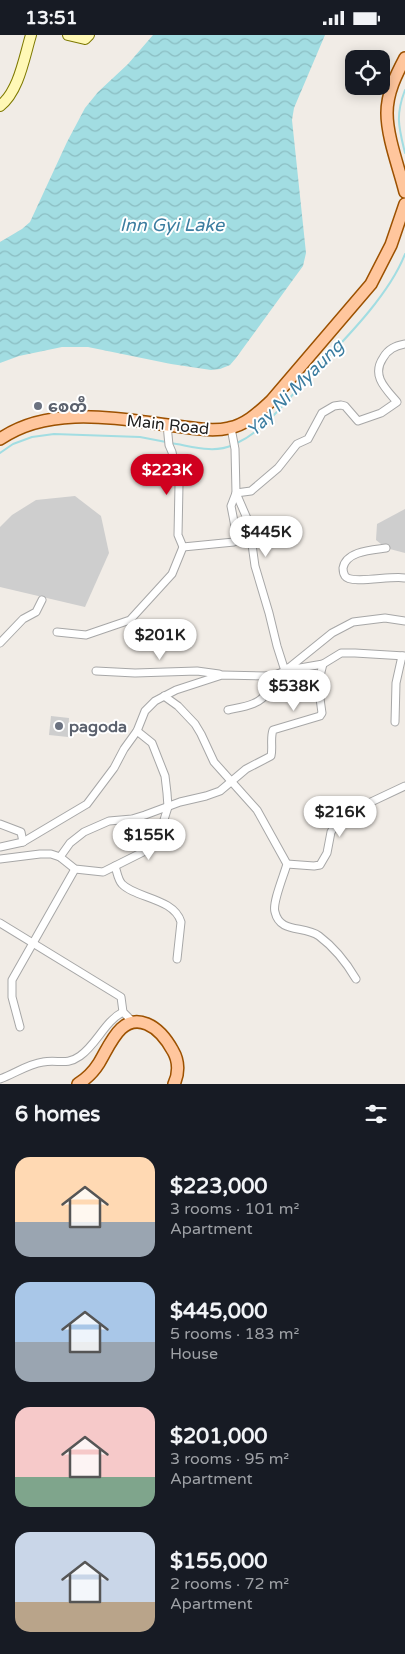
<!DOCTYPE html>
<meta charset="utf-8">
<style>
body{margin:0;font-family:"Varela Round","Noto Sans Myanmar",sans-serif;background:#242831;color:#f1f3f6;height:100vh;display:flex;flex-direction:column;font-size:19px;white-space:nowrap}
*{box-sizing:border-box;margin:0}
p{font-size:16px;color:#9ea1a6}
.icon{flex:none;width:28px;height:28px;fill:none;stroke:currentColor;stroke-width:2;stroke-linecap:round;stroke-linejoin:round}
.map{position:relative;height:1049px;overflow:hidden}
.drawer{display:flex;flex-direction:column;background:#171b24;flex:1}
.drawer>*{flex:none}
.tools{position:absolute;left:345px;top:15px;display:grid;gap:10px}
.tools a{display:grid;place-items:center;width:45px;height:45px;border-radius:10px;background:#171b24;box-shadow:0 2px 12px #0003;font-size:25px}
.price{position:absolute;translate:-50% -42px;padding:0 11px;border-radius:18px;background:#fff;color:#222;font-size:16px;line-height:32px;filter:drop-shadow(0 1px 2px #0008)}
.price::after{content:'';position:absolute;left:50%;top:30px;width:15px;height:11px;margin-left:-8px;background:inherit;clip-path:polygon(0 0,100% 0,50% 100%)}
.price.selected{background:#d0001f;color:#fff}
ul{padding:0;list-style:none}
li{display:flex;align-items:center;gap:15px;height:125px;padding:0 15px}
li span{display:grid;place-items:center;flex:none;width:140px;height:100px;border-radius:15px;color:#555}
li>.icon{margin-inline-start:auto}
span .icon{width:60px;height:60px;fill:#fffc;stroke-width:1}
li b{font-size:21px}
h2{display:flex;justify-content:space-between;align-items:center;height:60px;padding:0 15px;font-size:21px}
.status{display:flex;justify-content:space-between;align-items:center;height:35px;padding:0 25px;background:#171b24;direction:ltr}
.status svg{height:14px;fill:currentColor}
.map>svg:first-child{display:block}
</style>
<div class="status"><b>13:51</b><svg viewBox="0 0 49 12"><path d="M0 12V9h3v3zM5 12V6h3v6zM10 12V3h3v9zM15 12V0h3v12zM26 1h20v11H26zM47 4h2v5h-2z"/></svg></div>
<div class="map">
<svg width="405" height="1049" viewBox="0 0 405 1049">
<defs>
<pattern id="water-waves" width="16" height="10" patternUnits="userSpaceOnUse" patternTransform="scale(1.25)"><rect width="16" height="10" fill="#a2dde2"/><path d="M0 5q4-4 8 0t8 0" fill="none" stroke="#8bbdc2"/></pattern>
</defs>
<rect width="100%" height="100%" fill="#f1ece6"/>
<g fill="#cecece">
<polygon points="75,461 101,481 109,518 85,572 0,552 0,492 12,480 36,465"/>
<polygon points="405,474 405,518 386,513 376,505 377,489"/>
<polygon points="51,681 69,683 68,702 49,700"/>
</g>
<polygon fill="url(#water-waves)" points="153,0 325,0 294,73 292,85 306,218 303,231 236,323 230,330 220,334 211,335 171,329 88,312 62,312 19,321 0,328 0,207 22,194 30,187 67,107 85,73 98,57 128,29"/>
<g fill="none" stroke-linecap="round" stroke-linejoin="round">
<g stroke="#a2dde2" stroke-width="2">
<path d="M405 55C395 81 399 93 405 118"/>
<path d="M171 408C191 411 213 419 233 410"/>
<path d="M237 408C265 395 286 366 307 344 339 310 388 263 405 219"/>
<polyline points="0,418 13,409 32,402 54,399 140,402 166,407"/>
</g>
<defs>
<g id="street">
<path d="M167 390 169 410 172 417 179 450 178 500 183 512 234 507 237 502 231 471 236 458 251 456 278 433 297 409 308 404 322 378 334 371 341 370 345 371 358 386 381 378 397 367C386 354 371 341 383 323 388 314 395 311 405 309"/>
<polyline points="231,393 235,414 236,458 249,488 255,531 269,578 277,611 285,636"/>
<path d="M386 513C372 515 346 516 343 533 343 536 343 538 345 541 351 550 392 540 405 543"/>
<polyline points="57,597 86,600 130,585 172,539 183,512"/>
<polyline points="0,608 23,584 36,577 42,565"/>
<polyline points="323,629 341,618 355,618 405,621"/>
<polyline points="96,636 135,638 197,636 219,639"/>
<path d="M164 661 178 671 195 689 201 699 214 727 257 775 287 829C284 840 272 868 275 877 280 899 304 890 319 901 335 913 346 927 356 944"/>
<path d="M228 675C241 672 261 670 267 657 269 653 268 646 267 641"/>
<polyline points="395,687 396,648 402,621"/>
<polyline points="0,789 21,797 23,807"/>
<polyline points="0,812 23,807 87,769 114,733 124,714 137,696 145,676 155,666 176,655 222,640 267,641 275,640 285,636 332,598 353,587 385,583 405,586"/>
<path d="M60 822 70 808 84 797 109 786 132 784 145 780 180 767 206 761 220 756 246 734 271 721C273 713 270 703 273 695L320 681 322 678 318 649 323 629 300 633H288"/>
<polyline points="0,824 40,819 51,819 60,822 75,834 103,837 143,817 154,805 163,788 168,772 167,758 165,741 152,708 137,696"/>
<polyline points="287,829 314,831 320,830 327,818 331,797 338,786 371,767 405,751"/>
<path d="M115 831C117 837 118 845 122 849 135 863 174 863 181 887L177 924"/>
<polyline points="0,888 121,962 123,977 133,987"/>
<polyline points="20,992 12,962 12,945 75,834"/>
<path d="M0 1044C14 1039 28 1029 43 1027 58 1024 66 1031 80 1021 97 1009 105 986 123 977"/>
</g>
<g id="secondary">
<polyline points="68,0 85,4 89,0"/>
<path d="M0 71C19 56 24 23 31 0"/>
</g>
<g id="primary">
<path d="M405 23C396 40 387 58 387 78 387 102 399 133 405 157"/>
<path d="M0 404C51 369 119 384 176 391 193 393 212 397 229 393 246 390 259 377 271 366L371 249 391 210 405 169"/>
<path d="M78 1049C86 1044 94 1036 99 1028 110 1010 121 978 147 989 159 994 167 1005 173 1016 179 1026 179 1039 174 1049"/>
</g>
</defs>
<use href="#street" stroke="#a7a7a7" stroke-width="9"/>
<use href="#secondary" stroke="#7e7900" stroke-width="12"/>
<use href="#primary" stroke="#9c5100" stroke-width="14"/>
<use href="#street" stroke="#fff" stroke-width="7"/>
<use href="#secondary" stroke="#fff8b6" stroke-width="10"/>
<use href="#primary" stroke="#ffc69d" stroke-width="11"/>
</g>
<g fill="#6b7280" stroke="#fff" stroke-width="2">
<circle cx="38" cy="371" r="5"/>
<circle cx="59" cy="691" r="5"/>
</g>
<g text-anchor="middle" stroke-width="4" stroke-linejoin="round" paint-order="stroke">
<g font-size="16" font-weight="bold" fill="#5b616d" stroke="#fff" text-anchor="start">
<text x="48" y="377">စေတီ</text>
<text x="69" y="697">pagoda</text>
</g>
<g font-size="16" fill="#202020" stroke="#fff">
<text transform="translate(168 389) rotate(6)" y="6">Main Road</text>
</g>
<g font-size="18" font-style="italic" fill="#3c7da0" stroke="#fff">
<text x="172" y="196">Inn Gyi Lake</text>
<text transform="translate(295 353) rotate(-45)" y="6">Yay Ni Myaung</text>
</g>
</g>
</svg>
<div class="tools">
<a><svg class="icon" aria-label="locate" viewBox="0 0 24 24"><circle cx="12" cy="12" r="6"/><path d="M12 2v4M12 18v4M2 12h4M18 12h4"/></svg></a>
</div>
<b class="price selected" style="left:167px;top:461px">$223K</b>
<b class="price" style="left:266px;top:523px">$445K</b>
<b class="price" style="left:160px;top:626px">$201K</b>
<b class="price" style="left:294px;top:677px">$538K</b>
<b class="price" style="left:340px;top:803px">$216K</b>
<b class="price" style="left:149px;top:826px">$155K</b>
</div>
<section class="drawer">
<h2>6 homes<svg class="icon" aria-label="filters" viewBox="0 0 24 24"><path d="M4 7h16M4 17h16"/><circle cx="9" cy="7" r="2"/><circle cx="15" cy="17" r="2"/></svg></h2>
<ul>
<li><span style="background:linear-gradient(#ffd9b3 65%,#9aa5b1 0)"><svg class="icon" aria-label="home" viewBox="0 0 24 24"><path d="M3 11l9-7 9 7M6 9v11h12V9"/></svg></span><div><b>$223,000</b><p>3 rooms · 101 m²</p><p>Apartment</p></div></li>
<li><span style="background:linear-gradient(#a9c7e8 60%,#9aa5b1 0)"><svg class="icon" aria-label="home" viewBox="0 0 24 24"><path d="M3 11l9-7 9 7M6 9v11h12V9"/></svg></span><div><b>$445,000</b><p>5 rooms · 183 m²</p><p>House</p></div></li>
<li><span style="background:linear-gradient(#f6c9c9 70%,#7fa58c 0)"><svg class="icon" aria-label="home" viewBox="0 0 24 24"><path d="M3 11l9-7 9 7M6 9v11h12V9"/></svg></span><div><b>$201,000</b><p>3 rooms · 95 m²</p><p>Apartment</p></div></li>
<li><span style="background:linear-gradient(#c9d6e8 70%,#b9a48a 0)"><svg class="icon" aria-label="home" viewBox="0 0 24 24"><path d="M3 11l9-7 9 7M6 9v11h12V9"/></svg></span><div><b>$155,000</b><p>2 rooms · 72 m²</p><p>Apartment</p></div></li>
</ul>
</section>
